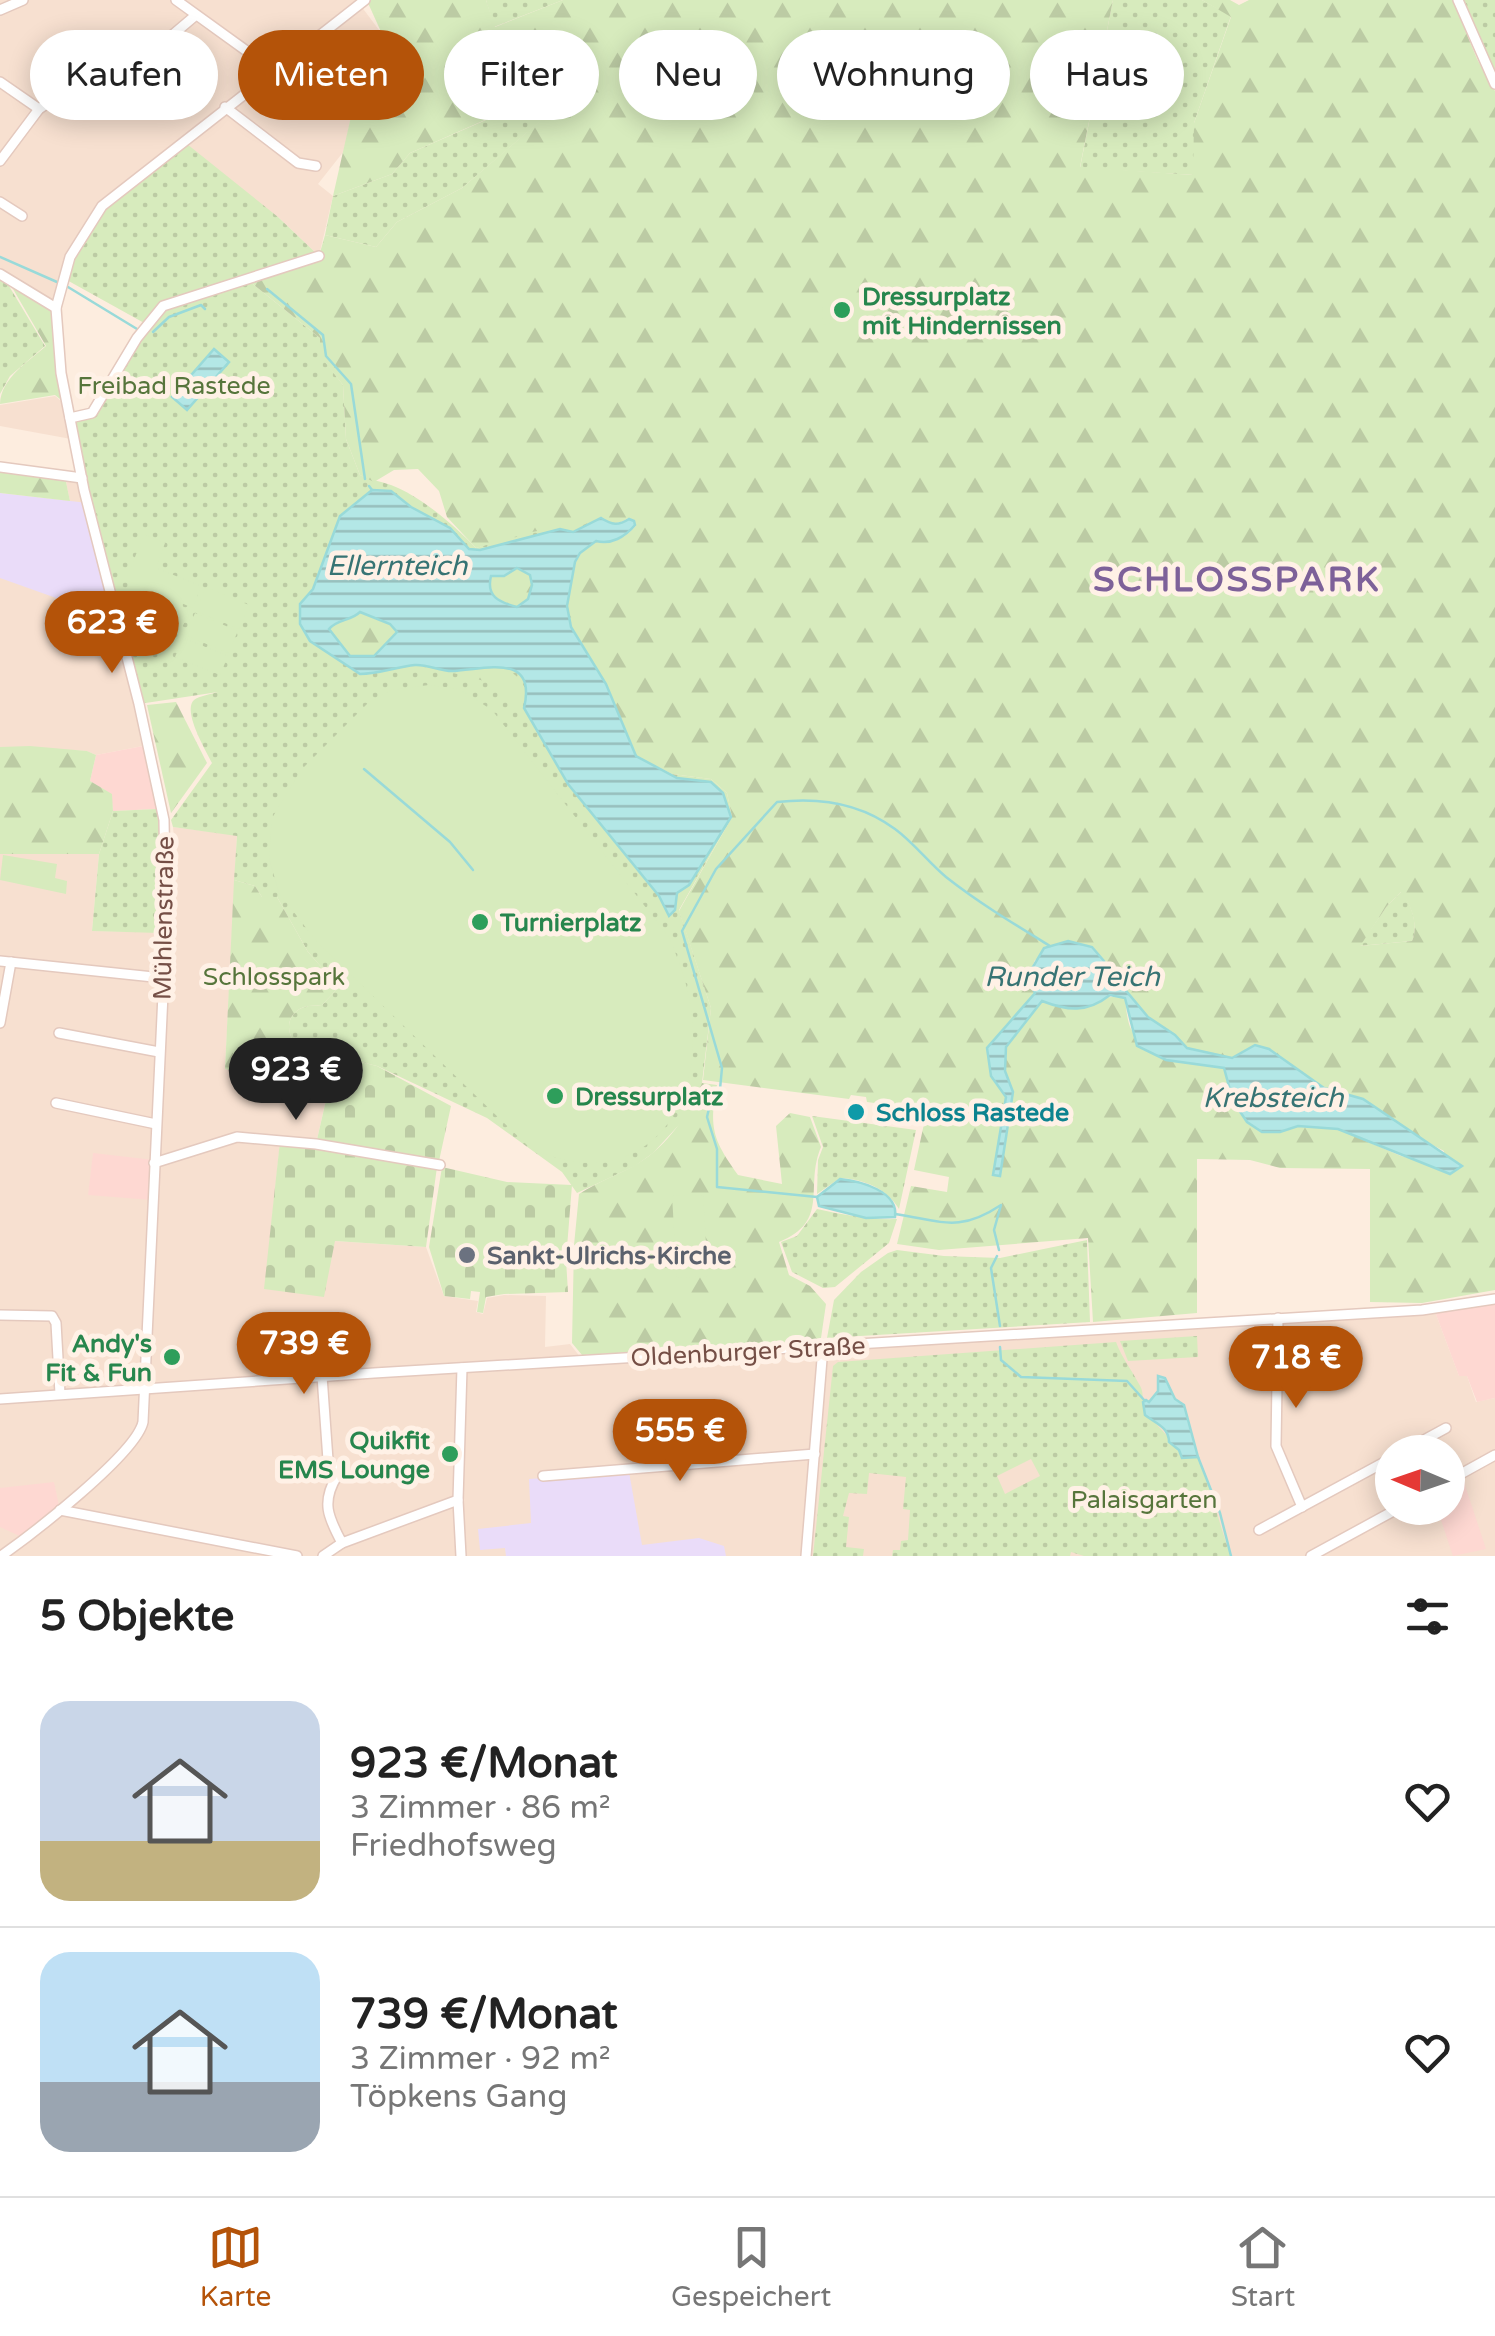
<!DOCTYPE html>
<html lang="de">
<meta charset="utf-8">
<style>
body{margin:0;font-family:"Varela Round",sans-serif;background:#f6f6f6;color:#222;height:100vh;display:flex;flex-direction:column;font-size:38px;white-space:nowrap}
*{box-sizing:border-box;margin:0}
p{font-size:32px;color:#767676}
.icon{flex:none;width:55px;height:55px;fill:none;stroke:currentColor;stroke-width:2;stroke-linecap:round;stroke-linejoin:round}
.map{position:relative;height:1556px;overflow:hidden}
.panel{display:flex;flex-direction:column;background:#fff;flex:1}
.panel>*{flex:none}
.hud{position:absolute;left:30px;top:30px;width:1435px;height:90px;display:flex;gap:20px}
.needle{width:65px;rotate:272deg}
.fabs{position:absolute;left:1375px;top:1435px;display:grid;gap:20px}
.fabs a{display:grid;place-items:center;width:90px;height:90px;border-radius:50%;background:#fff;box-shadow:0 5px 25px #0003;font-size:50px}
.price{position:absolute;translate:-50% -85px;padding:0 22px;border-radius:35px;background:#b45309;color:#fff;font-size:32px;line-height:65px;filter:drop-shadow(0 2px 5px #0008)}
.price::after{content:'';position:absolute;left:50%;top:60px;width:30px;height:22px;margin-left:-15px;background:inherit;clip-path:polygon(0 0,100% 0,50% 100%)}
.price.active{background:#222;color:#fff}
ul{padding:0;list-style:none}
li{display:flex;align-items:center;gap:30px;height:250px;padding:0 40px}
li+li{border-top:2px solid #e0e0e0}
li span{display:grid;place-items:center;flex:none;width:280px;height:200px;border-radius:30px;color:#555}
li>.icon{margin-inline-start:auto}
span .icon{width:120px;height:120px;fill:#fffc;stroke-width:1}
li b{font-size:42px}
h2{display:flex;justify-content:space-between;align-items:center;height:120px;padding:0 40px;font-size:42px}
.chip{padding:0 35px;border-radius:45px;background:#fff;box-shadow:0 5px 25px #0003;font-size:35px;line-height:90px}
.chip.active{background:#b45309;color:#fff}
.tab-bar{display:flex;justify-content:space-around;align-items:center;height:140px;border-top:2px solid #e0e0e0;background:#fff;font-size:28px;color:#767676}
.tab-bar a{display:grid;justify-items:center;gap:5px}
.tab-bar .active{color:#b45309}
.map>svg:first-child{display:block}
</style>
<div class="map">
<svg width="1495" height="1556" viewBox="0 0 1495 1556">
<defs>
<pattern id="grass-dots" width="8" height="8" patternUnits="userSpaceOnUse" patternTransform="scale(2.5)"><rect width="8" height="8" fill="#d7ebbd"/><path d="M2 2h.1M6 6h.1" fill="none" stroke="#bccba4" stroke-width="1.8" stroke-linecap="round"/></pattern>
<pattern id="forest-firs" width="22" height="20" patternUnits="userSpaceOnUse" patternTransform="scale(2.5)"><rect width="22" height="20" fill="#d7ebbd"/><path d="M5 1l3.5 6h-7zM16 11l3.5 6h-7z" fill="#bccba4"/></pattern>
<pattern id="cemetery-stones" width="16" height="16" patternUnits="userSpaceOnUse" patternTransform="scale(2.5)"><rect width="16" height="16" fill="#d7ebbd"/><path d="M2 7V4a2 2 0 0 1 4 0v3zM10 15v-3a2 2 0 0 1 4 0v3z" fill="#bccba4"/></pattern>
<pattern id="water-rules" width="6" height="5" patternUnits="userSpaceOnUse" patternTransform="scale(2.5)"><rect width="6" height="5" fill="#b3e7e6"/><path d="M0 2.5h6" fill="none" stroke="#96bebc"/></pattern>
</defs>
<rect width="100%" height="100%" fill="#fdeddf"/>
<g fill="#f7e0d0" fill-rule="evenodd">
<polygon points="0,0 360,0 358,2 382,34 352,112 344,151 318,184 333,196 319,256 278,217 102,206 54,305 0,271"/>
<polygon points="55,396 66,405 71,439 0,426 0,405"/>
<polygon points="65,477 82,478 135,688 143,746 96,755 87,751 0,747 0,494 70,501"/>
<path d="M173 827 237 835 225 1069 327 1095 316 1144 280 1142 265 1289 334 1241 426 1247 444 1296 478 1301 476 1312 483 1314 487 1298 504 1295 546 1296 545 1347 570 1344 581 1358 821 1351 1434 1309 1459 1376H1467L1476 1402 1495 1398V1556H0V854H99L92 931 173 932 175 852ZM1392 1452H1448V1508H1392Z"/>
</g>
<g fill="#fed8d2">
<polygon points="143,746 157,809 113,811 111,794 90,781 96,755"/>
<polygon points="93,1153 154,1160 152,1200 88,1195"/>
<polygon points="1495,1299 1495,1398 1477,1402 1467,1376 1459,1376 1434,1309"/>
<polygon points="1461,1473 1486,1549 1453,1556 1437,1508 1448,1508 1448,1481"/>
<polygon points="54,1482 60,1510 26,1539 0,1527 0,1488"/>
</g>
<g fill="#eadcf9">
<polygon points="0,493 88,503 118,620 0,578"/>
<polygon points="629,1472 642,1545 699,1538 724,1546 726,1556 506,1556 505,1548 480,1550 478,1529 531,1523 529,1479"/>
</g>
<g fill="url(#grass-dots)" fill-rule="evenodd">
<polygon points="486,0 563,0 494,27"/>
<polygon points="1113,0 1202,0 1231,16 1194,123 1194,175 1080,168"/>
<polygon points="1462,0 1495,0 1495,73"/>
<polygon points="543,95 563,102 462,188 397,222 376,247 325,235 333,196 392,174 410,153"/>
<path d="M182 140 278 217 319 256 247 279 215 294 249 281 320 338 321 356 343 385 346 439 360 475C371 480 380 481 391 485 422 497 454 525 476 548L555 522 601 517 620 524 628 518 634 520 636 526C626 537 612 546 596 542L581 553 576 562 567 606 572 627 606 684 637 755 672 774 711 779 727 793 732 817 679 910 711 1008 702 1083 688 1115 653 1153 635 1166 577 1193 562 1172 487 1118 377 1066 336 1056 328 1048 319 1045 309 1051C287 1046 280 1016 304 1007 310 1005 316 1006 322 1005L339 987 308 952 277 897H262L255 886 234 880 237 836 173 827 171 820 212 763C206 751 182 711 194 700 199 696 212 694 218 692L139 704 85 489 72 419 92 415 149 322 146 324 65 279C69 216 138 175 182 140Z"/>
<polygon points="0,277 6,281 45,346 10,376 0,394"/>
<polygon points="157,809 161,854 159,933 92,931 99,854 113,811"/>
<path d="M1402 891C1411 905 1419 925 1412 941L1359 946 1387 906Z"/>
<path d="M812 1116 916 1130 899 1209C887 1188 863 1179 840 1178L817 1194 818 1160 823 1147Z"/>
<path d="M817 1209C845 1215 868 1220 897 1219L889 1243 835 1287 823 1288 792 1272 781 1242 797 1236Z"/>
<polygon points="1087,1240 1090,1322 827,1338 834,1300 861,1272 888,1253 897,1250 944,1256 1000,1258"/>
<polygon points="1197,1336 1198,1357 1128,1361 1120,1341"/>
<path d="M1116 1342C1122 1358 1131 1369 1139 1384 1144 1391 1142 1398 1144 1406 1148 1418 1181 1451 1192 1458L1198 1457C1212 1489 1218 1522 1231 1556H1084L1071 1552 1070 1556H892L893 1550H900L901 1541 908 1540 910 1510 903 1509 906 1477 869 1473 867 1494 849 1493 843 1516 849 1517 846 1547 864 1549 863 1556H813L833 1366 838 1362ZM1031 1459 1040 1476 1005 1494 997 1476Z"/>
</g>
<g fill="url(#forest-firs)" fill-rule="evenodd">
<path d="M371 0H486L495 27 563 0H1113L1080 167 1193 175 1194 123 1231 17 1202 0H1230L1239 5 1249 0H1453L1477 59 1495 91V1290L1422 1303 1370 1302V1169L1280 1168 1250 1160 1197 1159V1313L1093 1322 1088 1238 939 1250 897 1244 911 1186 947 1192 949 1177 914 1170 927 1110 867 1102 866 1097 851 1095 849 1099 703 1080 711 1008 679 911 732 817 727 793 711 779 672 774 637 756 606 684 572 627 567 606 576 562 581 553 596 542C612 546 626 537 636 526L634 521 628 518C617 526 612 523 601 517L572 530 560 527 532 532 476 548 447 517 439 491 418 469 394 470 374 482 360 475 346 439 343 385 320 356V338L249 281 319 256 325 235 376 247 397 222 462 188 562 102 542 95 410 153 392 174 333 196 352 112 382 34 368 3ZM1401 892C1411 904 1419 926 1412 941L1360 946 1387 906ZM1093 947 1104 961 1107 976 1122 986 1148 1018 1175 1035 1187 1048 1231 1058 1223 1068C1188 1063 1151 1064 1131 1029 1127 1021 1126 1007 1125 998 1094 992 1071 1013 1042 1001L1006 1047 1005 1071 1013 1092 1000 1175 993 1174 1006 1096 991 1075 1006 1025 1035 993 1028 977 1035 960ZM1268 1049 1324 1088 1363 1099 1406 1131 1444 1151 1440 1171 1429 1163 1401 1156 1338 1129 1298 1126Z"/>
<path d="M9 282 53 309 65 403 55 395 0 404C1 378 28 362 46 346Z"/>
<polygon points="0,467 65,477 70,501 0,493"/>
<polygon points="517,568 530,575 531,592 525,602 517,607 489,595 491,576 504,576"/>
<path d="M361 611 390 624 397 632 374 656 351 657 329 628C338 619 351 621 361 611Z"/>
<path d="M494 667C512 670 519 675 527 692L522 707C504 683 481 680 453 673Z"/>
<polygon points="176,702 207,763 171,813 147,705"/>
<polygon points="30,746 87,751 96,755 90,781 112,794 113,811 99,854 0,854 0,747"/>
<path d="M234 880 255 886 262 897H277L308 952 339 987 322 1005C316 1006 310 1005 304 1007 280 1016 287 1046 309 1051L319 1045 328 1048 336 1056 327 1095 225 1069Z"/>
<path d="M702 1083 717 1085C709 1127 712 1139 738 1175L782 1184 776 1126 790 1113 810 1117 821 1147C804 1187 831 1221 779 1242L789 1275 810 1286 826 1304 821 1338 807 1342 582 1355 572 1343 574 1245 579 1194C599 1181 618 1175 637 1164 669 1145 687 1115 702 1083Z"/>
</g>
<g fill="url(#cemetery-stones)">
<polygon points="336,1056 377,1066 451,1106 439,1161 361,1146 357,1151 437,1167 426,1247 335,1241 324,1297 264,1289 280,1141 316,1144"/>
<polygon points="442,1167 507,1182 572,1185 566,1260 568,1292 504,1294 486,1297 483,1313 477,1312 480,1292 471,1291 470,1299 444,1296 429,1247"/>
</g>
<g fill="#d7ebbd">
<polygon points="838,295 861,306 863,314 822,325 823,306"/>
<polygon points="144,534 165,543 156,568 201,586 193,608 126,580"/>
<polygon points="206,587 249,605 239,629 196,611"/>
<polygon points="148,593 190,610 181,630 140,613"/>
<polygon points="195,613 238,631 228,653 185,635"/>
<polygon points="183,638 228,656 220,675 175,657"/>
<path d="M429 685 459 689 492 710 668 936C683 968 694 1003 693 1039 693 1136 619 1192 529 1147L317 942 279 893 269 858 272 818 301 770 367 704 391 690Z"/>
<polygon points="3,855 57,864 55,878 67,881 66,894 0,880"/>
<polygon points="703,1195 708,1276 677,1278 672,1196"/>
</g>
<g fill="url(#water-rules)" stroke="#99dad9" stroke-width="2.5" fill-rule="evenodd">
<polygon points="214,349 229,362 187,410 172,397"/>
<path d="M372 490 391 491 411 507 450 528 469 549 480 550 560 529 573 532 601 518C612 525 618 526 629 519L634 521 635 525C625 537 611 545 596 541L580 553 575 562 567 606 571 627 606 684 636 756 677 778 711 782 723 793 731 817 689 885 677 893 675 910 669 916 659 896 568 784 524 708C537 653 487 669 454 671 441 672 428 664 415 665 396 667 379 674 360 674L310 641 300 624V604L313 589 340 516ZM517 568 530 575 532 585 528 599 517 607C498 602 486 596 491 576H504ZM360 612 390 624 397 632 374 656H350L329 629C337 619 351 621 360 612Z"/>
<path d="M1068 941 1092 947 1104 961 1108 976 1122 986 1148 1017 1175 1035 1187 1048 1232 1058 1255 1045 1269 1049 1324 1088 1363 1099 1462 1166 1450 1174 1338 1129 1298 1126 1280 1132H1262L1247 1122 1233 1101 1224 1068 1166 1060 1137 1046 1125 998 1110 995C1087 1013 1068 1011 1042 1001L1006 1047 1005 1071 1013 1092 1000 1176 993 1175 1006 1097 991 1076 987 1048 1035 993 1027 977 1044 948Z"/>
<path d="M840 1179C860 1181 899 1191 895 1217L866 1218 819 1206 817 1197Z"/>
<path d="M1158 1376 1165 1378 1175 1399 1184 1405 1198 1457 1182 1458 1179 1450 1169 1442C1169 1427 1155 1423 1145 1415L1143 1402 1146 1400 1149 1402 1158 1391Z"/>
</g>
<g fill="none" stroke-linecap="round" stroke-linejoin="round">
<g stroke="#99dad9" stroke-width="2.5">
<polyline points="0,257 57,282"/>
<polyline points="68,287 137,329"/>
<polyline points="267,289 323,335 326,356 351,384 365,479"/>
<polyline points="153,332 169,317 201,305 205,309"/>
<polyline points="369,486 372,490"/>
<polyline points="364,769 450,842 473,870"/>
<path d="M817 1197 717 1187V1149L707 1117 711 1100 720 1089 722 1068 682 931 716 869 777 802C819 797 860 803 895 829 914 843 928 862 946 877 979 903 1014 924 1050 946"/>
<path d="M895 1214C942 1221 959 1233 1001 1205L994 1230 999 1250"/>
<polyline points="997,1256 991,1268 1000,1326"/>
<polyline points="1000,1347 1001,1360 1021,1377 1127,1381 1145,1401"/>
<polyline points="1198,1457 1220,1513 1231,1556"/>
</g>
<defs>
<g id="minor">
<polyline points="176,0 273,70"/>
<polyline points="1458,0 1495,84"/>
<polyline points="0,10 23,0"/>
<polyline points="0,82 39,109"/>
<polyline points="225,107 298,163 316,166"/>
<polyline points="0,161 39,109 81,81 170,37 196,15"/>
<polyline points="0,202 22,216"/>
<polyline points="0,274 56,308"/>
<polyline points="70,418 92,413 137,338 163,306 319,256"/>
<polyline points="0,467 82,478"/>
<polyline points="0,961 163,978"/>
<polyline points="0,1023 11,962"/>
<polyline points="59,1033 159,1052"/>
<polyline points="56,1103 156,1124"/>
<polyline points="154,1163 237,1137 316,1144 440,1165"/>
<polyline points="0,1315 52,1316 56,1323 60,1394"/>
<polyline points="1278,1318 1276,1446 1302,1507"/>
<polyline points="322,1376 328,1460 338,1471"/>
<polyline points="0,1399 374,1373 1422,1310 1495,1299"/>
<polyline points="1402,1452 1446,1428"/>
<path d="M337 1476C321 1502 328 1517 342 1543"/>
<polyline points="543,1476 815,1454"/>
<polyline points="1448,1481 1495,1455"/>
<polyline points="60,1510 297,1556"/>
<polyline points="1259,1530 1392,1458"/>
<path d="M1 1556C31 1535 136 1454 143 1422L166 930 164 820 139 704 84 490 61 373 56 308 70 257 102 206 365 0"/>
<polyline points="323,1556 342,1543 458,1500"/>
<polyline points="461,1556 458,1500 462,1368"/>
<polyline points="806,1556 823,1347"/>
<polyline points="1311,1556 1399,1508"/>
</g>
</defs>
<use href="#minor" stroke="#e4c9be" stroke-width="12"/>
<use href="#minor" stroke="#fff" stroke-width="9"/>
</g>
<g fill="#2e9e5b" stroke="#fff1e6" stroke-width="4">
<circle cx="842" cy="310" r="10"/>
<circle cx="480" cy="922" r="10"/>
<circle cx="555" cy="1096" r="10"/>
<circle cx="172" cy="1357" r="10"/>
<circle cx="450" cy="1454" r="10"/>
</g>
<circle fill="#0f9aa8" stroke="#fff1e6" stroke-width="4" cx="856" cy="1112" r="10"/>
<circle fill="#6b7280" stroke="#fff1e6" stroke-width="4" cx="467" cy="1255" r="10"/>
<g text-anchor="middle" stroke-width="10" stroke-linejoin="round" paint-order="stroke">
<g font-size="25" font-weight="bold" fill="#27864d" stroke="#fff1e6" text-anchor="start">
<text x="862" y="305">Dressurplatz<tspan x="862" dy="29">mit Hindernissen</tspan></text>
<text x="500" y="931">Turnierplatz</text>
<text x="575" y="1105">Dressurplatz</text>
<text x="152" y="1352" text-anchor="end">Andy's<tspan x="152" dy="29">Fit &amp; Fun</tspan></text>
<text x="430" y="1449" text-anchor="end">Quikfit<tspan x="430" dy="29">EMS Lounge</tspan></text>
</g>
<g font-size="25" fill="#56753b" stroke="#fff1e6">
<text x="174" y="394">Freibad Rastede</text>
<text x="274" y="985">Schlosspark</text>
<text x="1144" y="1508">Palaisgarten</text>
</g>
<g font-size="25" fill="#754f46" stroke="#fff1e6">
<text transform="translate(163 918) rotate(-89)" y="9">Mühlenstraße</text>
<text transform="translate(748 1351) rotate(-3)" y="9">Oldenburger Straße</text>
</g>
<g font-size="25" font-weight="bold" fill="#0d838f" stroke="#fff1e6" text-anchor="start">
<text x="876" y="1121">Schloss Rastede</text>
</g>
<g font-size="25" font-weight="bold" fill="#5b616d" stroke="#fff1e6" text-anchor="start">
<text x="487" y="1264">Sankt-Ulrichs-Kirche</text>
</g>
<g font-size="28" font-style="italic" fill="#377474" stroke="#fff1e6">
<text x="397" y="575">Ellernteich</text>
<text x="1072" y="986">Runder Teich</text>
<text x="1273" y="1107">Krebsteich</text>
</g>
<g font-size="35" font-weight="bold" letter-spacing="2.5" fill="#7d6199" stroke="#fff1e6">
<text x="1237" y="591">SCHLOSSPARK</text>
</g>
</g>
</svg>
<div class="fabs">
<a><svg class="needle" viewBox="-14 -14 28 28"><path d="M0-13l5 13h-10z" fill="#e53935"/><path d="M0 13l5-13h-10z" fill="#767676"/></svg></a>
</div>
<b class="price" style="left:112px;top:676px">623 €</b>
<b class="price active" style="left:296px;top:1123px">923 €</b>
<b class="price" style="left:304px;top:1397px">739 €</b>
<b class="price" style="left:1296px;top:1411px">718 €</b>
<b class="price" style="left:680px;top:1484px">555 €</b>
<div class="hud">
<a class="chip">Kaufen</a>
<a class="chip active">Mieten</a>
<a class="chip">Filter</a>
<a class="chip">Neu</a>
<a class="chip">Wohnung</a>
<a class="chip">Haus</a>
</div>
</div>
<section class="panel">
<h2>5 Objekte<svg class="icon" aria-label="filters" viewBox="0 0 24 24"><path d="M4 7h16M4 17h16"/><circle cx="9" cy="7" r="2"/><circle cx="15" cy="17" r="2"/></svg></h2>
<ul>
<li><span style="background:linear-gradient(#c9d6e8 70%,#c2b280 0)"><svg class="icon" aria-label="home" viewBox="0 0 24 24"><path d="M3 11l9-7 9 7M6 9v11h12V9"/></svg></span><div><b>923 €/Monat</b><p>3 Zimmer · 86 m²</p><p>Friedhofsweg</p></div><svg class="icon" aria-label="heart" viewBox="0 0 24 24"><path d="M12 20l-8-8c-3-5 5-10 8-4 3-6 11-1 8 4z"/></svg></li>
<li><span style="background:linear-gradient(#bfe0f5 65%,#9aa5b1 0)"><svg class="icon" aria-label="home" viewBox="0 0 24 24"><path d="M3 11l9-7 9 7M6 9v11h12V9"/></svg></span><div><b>739 €/Monat</b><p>3 Zimmer · 92 m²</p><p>Töpkens Gang</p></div><svg class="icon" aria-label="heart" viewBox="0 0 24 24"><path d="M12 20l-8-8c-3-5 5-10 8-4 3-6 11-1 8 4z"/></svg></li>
</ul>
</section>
<nav class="tab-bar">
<a class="active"><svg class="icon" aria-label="map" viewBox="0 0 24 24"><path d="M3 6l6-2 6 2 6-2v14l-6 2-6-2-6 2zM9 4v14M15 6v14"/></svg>Karte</a>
<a><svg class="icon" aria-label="saved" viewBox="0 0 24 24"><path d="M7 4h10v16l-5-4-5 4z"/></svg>Gespeichert</a>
<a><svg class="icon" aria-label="home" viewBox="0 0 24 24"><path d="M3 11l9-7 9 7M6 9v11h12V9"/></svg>Start</a>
</nav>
